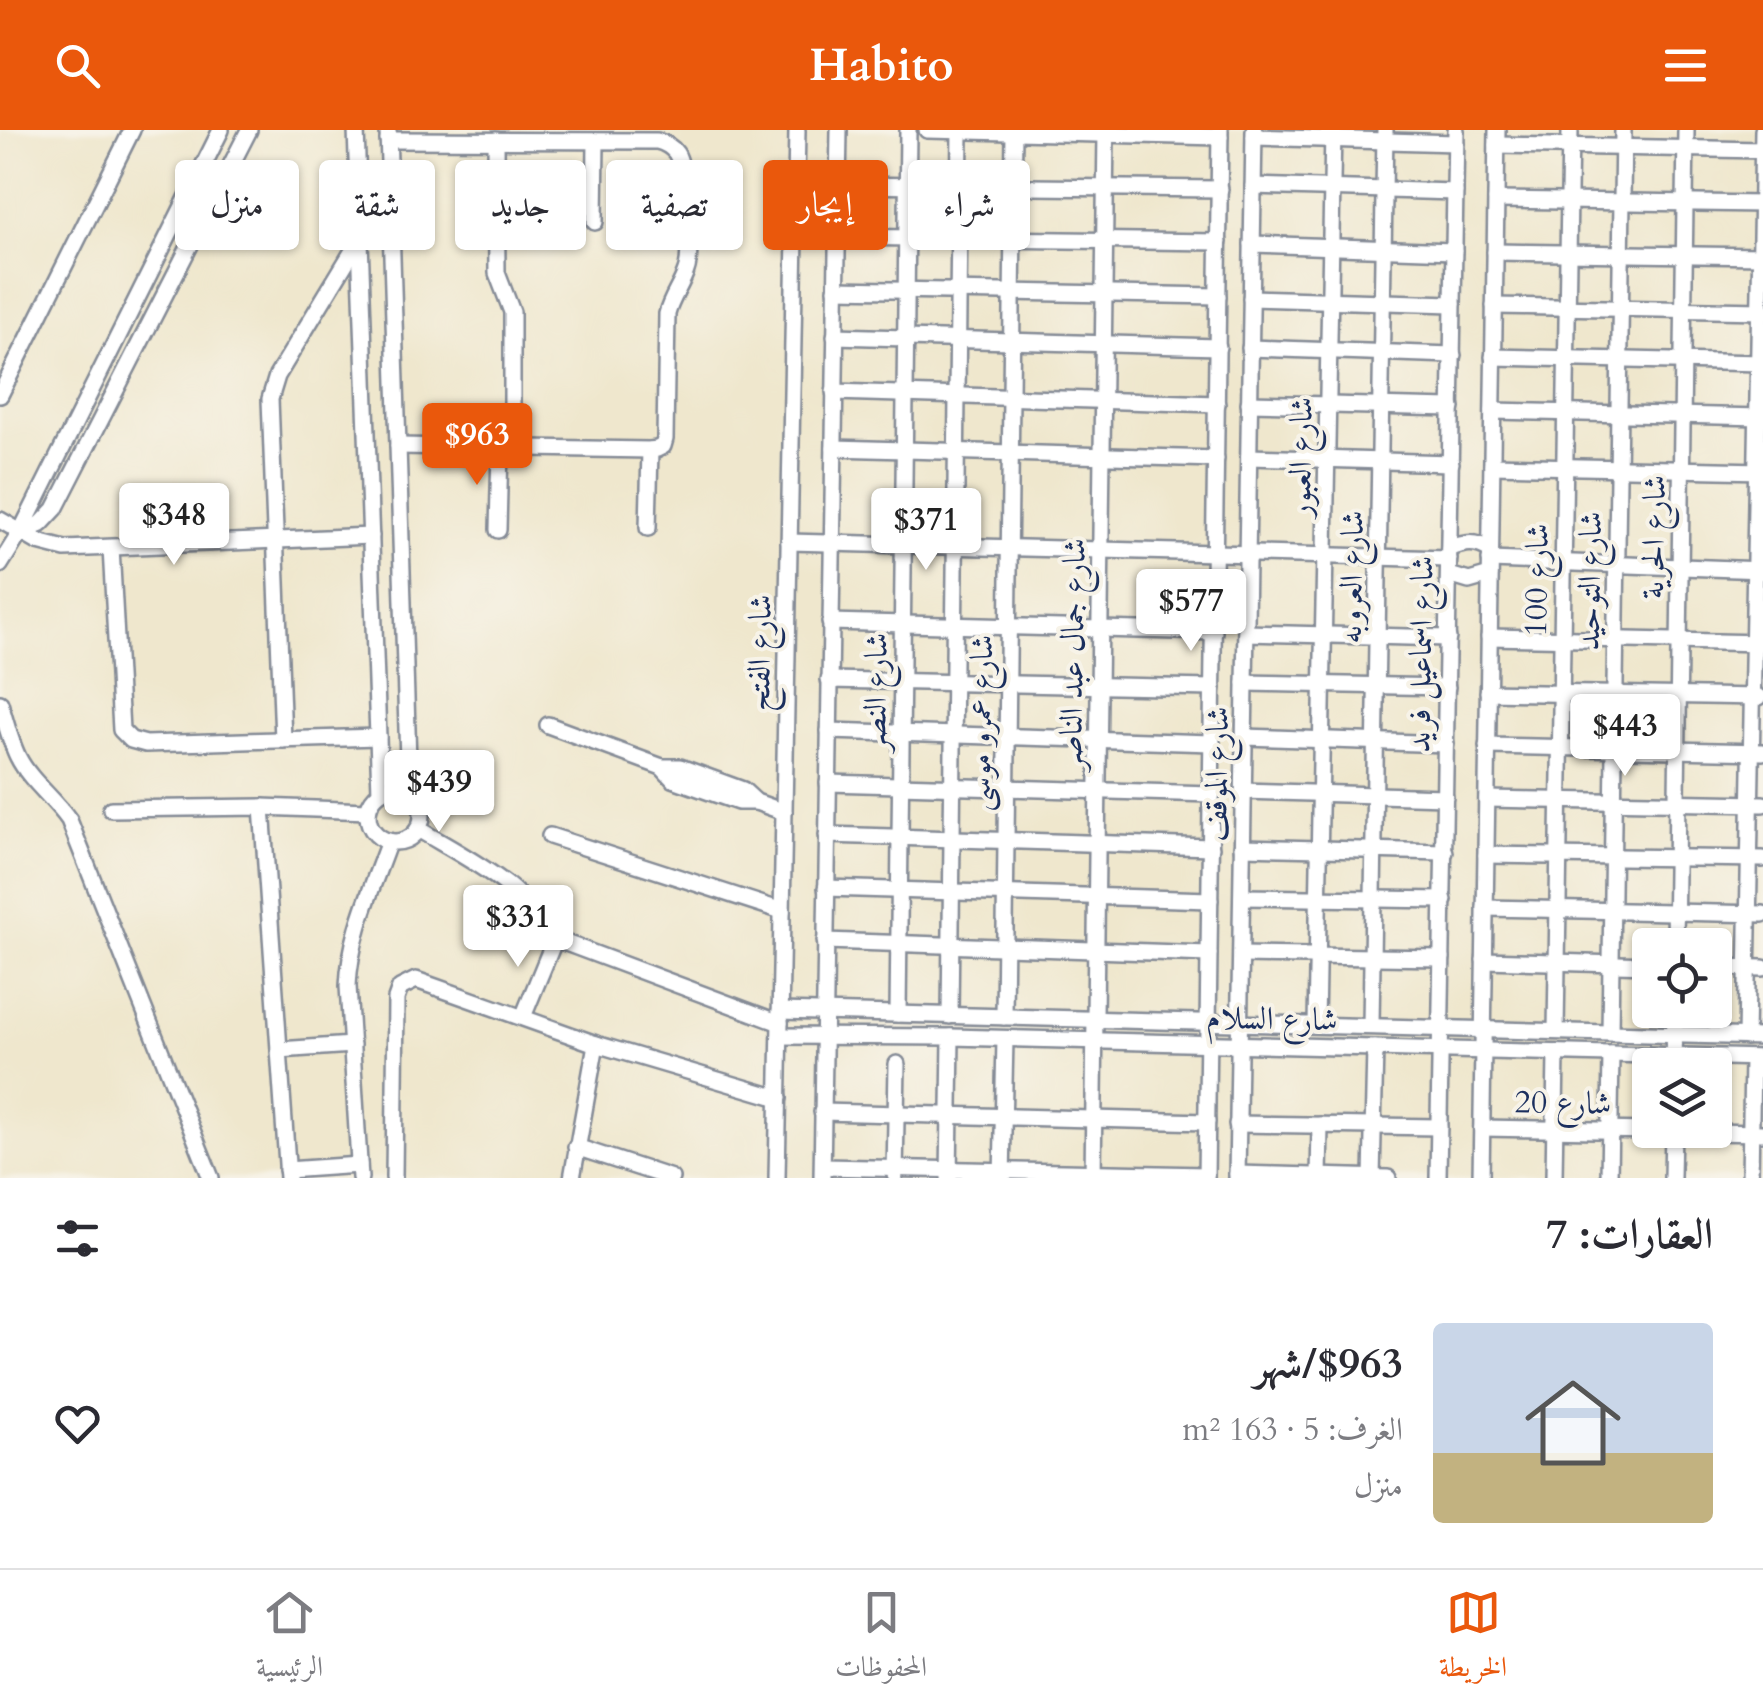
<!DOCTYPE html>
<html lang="ar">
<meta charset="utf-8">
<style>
body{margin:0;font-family:Cardo,Amiri,serif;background:#f2f2f3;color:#2b2b33;direction:rtl;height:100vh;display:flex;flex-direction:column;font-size:38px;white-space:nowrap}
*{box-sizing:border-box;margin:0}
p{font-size:32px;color:#7c7c81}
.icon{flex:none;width:55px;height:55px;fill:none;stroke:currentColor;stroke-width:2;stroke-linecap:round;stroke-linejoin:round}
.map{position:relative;height:1048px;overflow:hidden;direction:ltr}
.panel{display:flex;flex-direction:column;background:#fff;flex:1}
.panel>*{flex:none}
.banner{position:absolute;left:30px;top:30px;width:1000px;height:90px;direction:rtl;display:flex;gap:20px}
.tools{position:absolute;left:1632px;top:798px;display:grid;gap:20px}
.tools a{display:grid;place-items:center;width:100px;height:100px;border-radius:10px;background:#fff;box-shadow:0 2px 8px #0004;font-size:50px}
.price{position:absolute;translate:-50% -85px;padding:0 22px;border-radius:10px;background:#fff;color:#222;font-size:32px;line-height:65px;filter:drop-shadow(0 2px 5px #0008)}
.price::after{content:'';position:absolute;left:50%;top:60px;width:30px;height:22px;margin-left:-15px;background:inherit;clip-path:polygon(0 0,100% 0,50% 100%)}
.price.active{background:#ea580c;color:#fff}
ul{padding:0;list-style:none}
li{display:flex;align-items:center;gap:30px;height:250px;padding:0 50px}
li span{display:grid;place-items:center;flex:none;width:280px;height:200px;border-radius:10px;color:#555}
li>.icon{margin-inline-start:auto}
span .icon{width:120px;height:120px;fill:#fffc;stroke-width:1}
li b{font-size:42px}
h2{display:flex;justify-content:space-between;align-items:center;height:120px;padding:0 50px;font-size:42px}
.tag{padding:0 35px;border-radius:10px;background:#fff;box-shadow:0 2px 8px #0004;font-size:35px;line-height:90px}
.tag.active{background:#ea580c;color:#fff}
header{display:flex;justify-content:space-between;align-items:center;height:130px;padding:0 50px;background:#ea580c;color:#fff;font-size:45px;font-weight:600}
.menu{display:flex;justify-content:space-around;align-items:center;height:140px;border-top:2px solid #e1e1e2;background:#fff;font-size:28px;color:#7c7c81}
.menu a{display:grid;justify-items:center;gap:5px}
.menu .active{color:#ea580c}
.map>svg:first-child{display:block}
</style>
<header><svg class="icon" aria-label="menu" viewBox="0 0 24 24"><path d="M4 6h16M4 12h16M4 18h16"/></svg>Habito<svg class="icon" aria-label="search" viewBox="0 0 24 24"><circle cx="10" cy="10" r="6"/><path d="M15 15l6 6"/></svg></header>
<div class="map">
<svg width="1763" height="1048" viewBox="0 0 1763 1048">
<rect width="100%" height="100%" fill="#f7f3e8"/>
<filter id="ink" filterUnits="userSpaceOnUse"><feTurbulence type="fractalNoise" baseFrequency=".01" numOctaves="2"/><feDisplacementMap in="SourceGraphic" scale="20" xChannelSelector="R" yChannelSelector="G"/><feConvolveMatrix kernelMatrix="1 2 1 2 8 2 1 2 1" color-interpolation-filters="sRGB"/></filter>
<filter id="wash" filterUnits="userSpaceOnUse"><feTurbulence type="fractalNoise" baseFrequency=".0048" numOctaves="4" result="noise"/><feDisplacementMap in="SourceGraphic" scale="40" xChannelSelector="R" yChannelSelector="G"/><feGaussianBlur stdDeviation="2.25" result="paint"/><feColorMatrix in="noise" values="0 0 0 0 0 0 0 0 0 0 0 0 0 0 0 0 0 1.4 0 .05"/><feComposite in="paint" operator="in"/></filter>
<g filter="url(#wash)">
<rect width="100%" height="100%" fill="#efe7cd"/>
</g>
<g filter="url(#ink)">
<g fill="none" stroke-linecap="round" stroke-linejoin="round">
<defs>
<g id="minor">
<polyline points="356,0 380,662"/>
<polyline points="927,0 1220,7"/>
<polyline points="388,1 409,662"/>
<polyline points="1254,7 1456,13"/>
<path d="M388 10 657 11C665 13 671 16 676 23 686 38 693 124 686 141 681 156 671 168 667 184L665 309 663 316 657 319 650 320 398 316"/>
<polyline points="496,10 497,143 512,182 512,317"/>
<polyline points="1497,15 1763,20"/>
<polyline points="838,55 1220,59"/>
<polyline points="1253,56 1455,62"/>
<polyline points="1496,70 1763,74"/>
<polyline points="595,92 596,11"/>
<polyline points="837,107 1219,112"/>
<polyline points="1252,114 1454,121"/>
<polyline points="1495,122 1763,126"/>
<polyline points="836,159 1218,166"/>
<polyline points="1251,168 1453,174"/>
<polyline points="1494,176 1763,181"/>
<polyline points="835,206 1218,217"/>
<polyline points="1250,218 1453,225"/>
<polyline points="1493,227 1763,233"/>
<polyline points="834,262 1217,274"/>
<polyline points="0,265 132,0"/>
<polyline points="1249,273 1452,278"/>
<polyline points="1493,281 1763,287"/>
<polyline points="834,318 1216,329"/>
<polyline points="1249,327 1451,333"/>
<polyline points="1492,335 1763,341"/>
<polyline points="0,390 38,412 65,419 371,406"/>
<polyline points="648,398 650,320"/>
<polyline points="498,400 500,318"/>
<polyline points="20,403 41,394 55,379 249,0"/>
<polyline points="789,412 1449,429"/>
<polyline points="111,418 121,600 131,610 146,614 378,607"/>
<path d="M1449 419C1465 412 1476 411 1490 420"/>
<polyline points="1490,430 1763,440"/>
<polyline points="0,435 20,403 221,0"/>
<polyline points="1449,445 1469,451 1490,445"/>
<polyline points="830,492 1214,502"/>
<polyline points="1246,503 1448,508"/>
<polyline points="1489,507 1763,513"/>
<polyline points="829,550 1213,558"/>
<polyline points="1245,553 1447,557"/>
<polyline points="1488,562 1759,567"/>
<path d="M0 573C5 590 10 611 18 627 30 651 54 668 69 690L211 1048"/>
<polyline points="548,595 662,637 680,637 743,660 756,672 784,682"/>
<polyline points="829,601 1212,613"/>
<polyline points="1244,607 1446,614"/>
<polyline points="283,610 270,269 277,246 360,109"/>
<polyline points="1487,616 1763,622"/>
<polyline points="662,637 673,649 738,672 756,672"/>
<polyline points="828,653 1212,664"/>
<circle cx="395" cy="685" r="27"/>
<polyline points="1243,661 1445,667"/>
<polyline points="1487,669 1763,674"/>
<polyline points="262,677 288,1048"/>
<polyline points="111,679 262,677 368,681"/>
<path d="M418 699C448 717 479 733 507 755 526 770 540 790 555 809L780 893"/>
<polyline points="827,705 1211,717"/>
<polyline points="550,706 782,781"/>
<polyline points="1242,717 1445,722"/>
<polyline points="1486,725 1763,729"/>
<polyline points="826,758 1210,770"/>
<polyline points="1242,767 1444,770"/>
<polyline points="1485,778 1763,784"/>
<polyline points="825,811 1209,824"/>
<polyline points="1675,815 1686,0"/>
<polyline points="1241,825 1442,828"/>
<polyline points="1484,830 1650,835"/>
<polyline points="1715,837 1763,838"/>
<polyline points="780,881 1763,907"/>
<polyline points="898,884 908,0"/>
<polyline points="950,886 960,0"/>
<polyline points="523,887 555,809"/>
<polyline points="1004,887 1014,0"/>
<polyline points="1316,894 1333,0"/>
<polyline points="1371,895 1385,0"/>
<polyline points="1556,901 1570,0"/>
<polyline points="1610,902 1623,0"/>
<polyline points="780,906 951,907 1763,928"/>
<polyline points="1746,907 1763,0"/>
<polyline points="279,920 352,915"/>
<polyline points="1674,935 1675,880"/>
<polyline points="822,982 1207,992"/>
<polyline points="1237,994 1439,997"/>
<polyline points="1482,998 1763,1003"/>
<polyline points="576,1017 671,1048"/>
<polyline points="823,1037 1206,1045"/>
<polyline points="287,1040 359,1035"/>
<polyline points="1237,1044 1388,1048"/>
<polyline points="895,1045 897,934"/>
<path d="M360 1048 348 856C350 805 372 759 389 711"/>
<polyline points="394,1048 396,869 400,858 416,850 596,914 779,968"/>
<polyline points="572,1048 596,914"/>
<polyline points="777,1048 797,0"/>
<polyline points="822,1048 839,0"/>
<polyline points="949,1048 951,907"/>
<polyline points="1002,1048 1005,909"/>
<polyline points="1093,1048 1106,0"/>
<polyline points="1206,1048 1220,0"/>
<polyline points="1237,1048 1254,0"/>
<polyline points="1319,1048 1320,995"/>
<polyline points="1372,1048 1375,918"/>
<polyline points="1438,1048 1456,0"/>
<polyline points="1481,1048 1497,0"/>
<polyline points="1554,1048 1556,923"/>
<polyline points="1609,1048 1611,924"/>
<polyline points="1672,1048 1673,1000"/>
<polyline points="1750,1048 1752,928"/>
</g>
</defs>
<use href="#minor" stroke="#858b96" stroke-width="20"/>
<use href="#minor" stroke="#fff" stroke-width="15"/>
</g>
</g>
<g text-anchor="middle" stroke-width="8" stroke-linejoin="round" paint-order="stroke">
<g font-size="32" fill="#1b2f5e" stroke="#f7f3e8">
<text transform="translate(1300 327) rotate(-89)" y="11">شارع العبور</text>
<text transform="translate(1653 407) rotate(-89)" y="11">شارع الحرية</text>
<text transform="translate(1351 447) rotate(-89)" y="11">شارع العروبه</text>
<text transform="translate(1536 450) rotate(-89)" y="11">شارع 100</text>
<text transform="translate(1589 451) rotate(-89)" y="11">شارع التوحيد</text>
<text transform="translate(759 523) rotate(-89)" y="11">شارع الفتح</text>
<text transform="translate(1072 524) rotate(-89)" y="11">شارع جمال عبد الناصر</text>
<text transform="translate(1420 524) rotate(-89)" y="11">شارع اسماعيل فريد</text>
<text transform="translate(875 562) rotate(-89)" y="11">شارع النصر</text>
<text transform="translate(980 593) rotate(-89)" y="11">شارع عمرو موسى</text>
<text transform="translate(1216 644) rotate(-89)" y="11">شارع الموقف</text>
<text transform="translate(1272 888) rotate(1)" y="11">شارع السلام</text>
<text transform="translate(1563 972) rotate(1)" y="11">شارع 20</text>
</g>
</g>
</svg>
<div class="tools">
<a><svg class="icon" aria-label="locate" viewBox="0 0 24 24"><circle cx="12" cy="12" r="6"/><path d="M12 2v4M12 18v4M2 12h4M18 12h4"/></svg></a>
<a><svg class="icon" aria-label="layers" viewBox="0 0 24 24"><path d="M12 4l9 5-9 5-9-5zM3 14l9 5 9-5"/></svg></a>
</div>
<b class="price active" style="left:477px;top:358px">$963</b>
<b class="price" style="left:174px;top:438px">$348</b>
<b class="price" style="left:926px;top:443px">$371</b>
<b class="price" style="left:1191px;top:524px">$577</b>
<b class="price" style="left:1625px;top:649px">$443</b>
<b class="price" style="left:439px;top:705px">$439</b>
<b class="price" style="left:518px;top:840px">$331</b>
<div class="banner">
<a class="tag">شراء</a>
<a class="tag active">إيجار</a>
<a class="tag">تصفية</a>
<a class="tag">جديد</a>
<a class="tag">شقة</a>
<a class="tag">منزل</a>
</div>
</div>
<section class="panel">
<h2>العقارات: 7<svg class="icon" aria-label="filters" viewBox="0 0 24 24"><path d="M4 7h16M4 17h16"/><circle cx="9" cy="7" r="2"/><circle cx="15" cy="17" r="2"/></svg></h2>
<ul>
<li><span style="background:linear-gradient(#c9d6e8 65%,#c2b280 0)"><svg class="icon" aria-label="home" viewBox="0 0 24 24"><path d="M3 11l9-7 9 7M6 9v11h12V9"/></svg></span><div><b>$963/شهر</b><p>الغرف: 5 · 163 m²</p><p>منزل</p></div><svg class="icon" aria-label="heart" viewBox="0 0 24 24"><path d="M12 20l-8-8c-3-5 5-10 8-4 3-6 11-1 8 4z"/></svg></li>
</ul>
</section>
<nav class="menu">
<a class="active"><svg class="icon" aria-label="map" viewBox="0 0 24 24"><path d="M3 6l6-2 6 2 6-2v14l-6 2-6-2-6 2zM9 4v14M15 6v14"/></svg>الخريطة</a>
<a><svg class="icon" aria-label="saved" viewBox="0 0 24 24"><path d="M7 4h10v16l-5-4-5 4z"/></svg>المحفوظات</a>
<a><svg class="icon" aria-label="home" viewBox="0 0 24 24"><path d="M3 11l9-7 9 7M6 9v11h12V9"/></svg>الرئيسية</a>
</nav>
